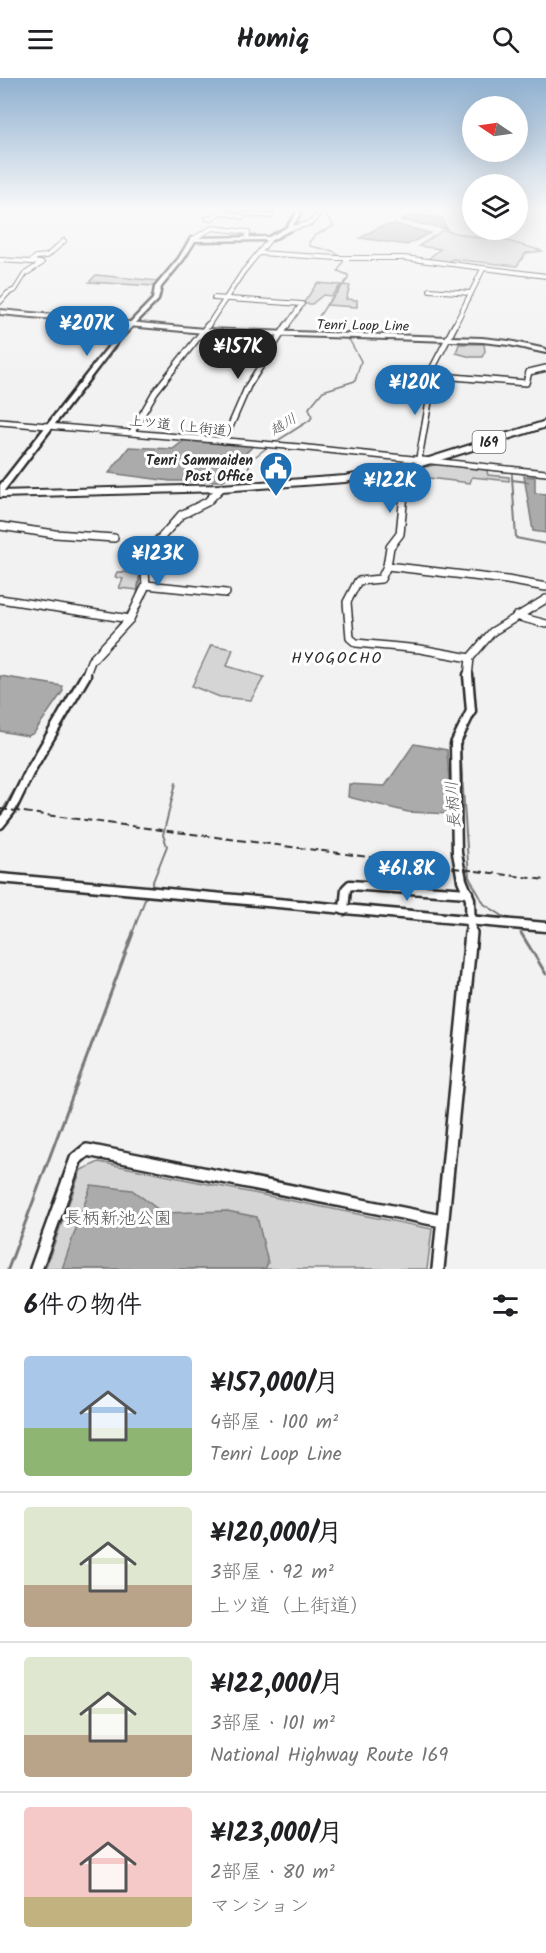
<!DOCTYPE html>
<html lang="ja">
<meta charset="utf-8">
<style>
body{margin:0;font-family:Kalam,"Klee One",sans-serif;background:#f6f6f6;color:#202124;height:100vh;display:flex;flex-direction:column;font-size:22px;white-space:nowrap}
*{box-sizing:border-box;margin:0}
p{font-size:20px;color:#757577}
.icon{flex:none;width:33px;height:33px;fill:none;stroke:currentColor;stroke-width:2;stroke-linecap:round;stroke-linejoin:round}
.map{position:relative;height:1191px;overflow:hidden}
.side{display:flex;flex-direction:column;background:#fff;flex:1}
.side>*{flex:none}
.needle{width:39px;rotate:283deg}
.fabs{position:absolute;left:462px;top:18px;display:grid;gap:12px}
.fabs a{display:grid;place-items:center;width:66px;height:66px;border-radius:50%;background:#fff;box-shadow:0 6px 24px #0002;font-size:30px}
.price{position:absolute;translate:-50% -51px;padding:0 14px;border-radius:21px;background:#1f6fb2;color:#fff;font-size:20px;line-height:39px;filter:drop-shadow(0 2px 3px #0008)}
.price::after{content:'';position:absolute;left:50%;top:36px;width:18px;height:14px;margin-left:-9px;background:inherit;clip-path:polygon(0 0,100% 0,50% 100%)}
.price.on{background:#222;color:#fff}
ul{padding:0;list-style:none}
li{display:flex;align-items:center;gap:18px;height:150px;padding:0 24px}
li+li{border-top:2px solid #e0e0e0}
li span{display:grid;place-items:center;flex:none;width:168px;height:120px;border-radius:6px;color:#555}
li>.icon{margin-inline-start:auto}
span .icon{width:72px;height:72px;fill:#fffc;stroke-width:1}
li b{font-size:26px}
h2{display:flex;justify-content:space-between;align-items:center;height:72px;padding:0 24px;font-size:26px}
header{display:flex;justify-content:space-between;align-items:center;height:78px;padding:0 24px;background:#fff;font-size:27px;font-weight:800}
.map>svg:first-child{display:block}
</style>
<header><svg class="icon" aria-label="menu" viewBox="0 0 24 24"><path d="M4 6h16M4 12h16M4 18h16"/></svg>Homiq<svg class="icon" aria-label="search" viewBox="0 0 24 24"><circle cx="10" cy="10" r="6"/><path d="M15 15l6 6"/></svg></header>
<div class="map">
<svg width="546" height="1191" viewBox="0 0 546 1191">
<rect width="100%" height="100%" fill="#f2f2f2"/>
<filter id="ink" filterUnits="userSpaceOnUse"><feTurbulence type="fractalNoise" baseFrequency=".0167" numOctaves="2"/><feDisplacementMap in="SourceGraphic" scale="12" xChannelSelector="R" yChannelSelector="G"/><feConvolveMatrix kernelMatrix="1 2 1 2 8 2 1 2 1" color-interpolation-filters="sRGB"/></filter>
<g filter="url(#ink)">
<g fill="#d5d5d5" stroke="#808080" stroke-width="1.5">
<polygon points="443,152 478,160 500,161 543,173 526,175 517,188 452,181 448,185 427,182 440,171 419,168"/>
<polygon points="96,197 159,203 154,208 89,204"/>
<polygon points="317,205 341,207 331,218 323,217 312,226 303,226"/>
<polygon points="343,207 350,208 346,221 357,222 357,229 326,227"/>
<polygon points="459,266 484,266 485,273 482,279 471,279 456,275"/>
<polygon points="443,385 486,389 488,397 509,399 509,403 472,399 470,405 412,398 413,392"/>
<polygon points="117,494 140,495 138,512 119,510 123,501 115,499"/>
<polygon points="211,567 233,571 227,588 264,599 251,622 220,619 192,608"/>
<polygon points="99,1084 432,1151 427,1191 45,1191 81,1092"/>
</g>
<g fill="#ababab" stroke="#787878" stroke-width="1.5">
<polygon points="413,137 442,140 447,151 401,142"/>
<polygon points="395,146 430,155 407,167 360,160 379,149"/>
<polygon points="187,360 254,367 241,380 234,395 222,403 170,403 109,395 129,369 173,371"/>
<polygon points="524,398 535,399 535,415 546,416 546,455 533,453"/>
<polygon points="0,598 62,608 63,613 34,655 28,658 0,653"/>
<polygon points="414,666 447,672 451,736 408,734 348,719 349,706 385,708"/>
<polygon points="91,1107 132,1112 163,1135 227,1133 257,1139 268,1185 265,1191 62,1191"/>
</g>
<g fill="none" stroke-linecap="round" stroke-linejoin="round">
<g stroke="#787878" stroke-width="1.5">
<polyline points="316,131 326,137 334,148 315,157 309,164 310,168 333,173 344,182 338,193 348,197 348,201 327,226 316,243 321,253 338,256"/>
<polyline points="0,226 10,216"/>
<polyline points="274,365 310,342 312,339 309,330 323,313 355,303 361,283 350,263 343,258"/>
<polyline points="512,393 512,401"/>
<polyline points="244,401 252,381 269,368"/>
</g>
<g stroke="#787878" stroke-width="2">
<polyline points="512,399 516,460 546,466"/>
<polyline points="512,402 528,404"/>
<polyline points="239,406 244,399"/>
<polyline points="137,519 142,480 152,462 180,434"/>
<polyline points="112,556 133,527"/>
<polyline points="79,602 88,582"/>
<polyline points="460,668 469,799 484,826 506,840"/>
<polyline points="0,737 38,671"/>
<polyline points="150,811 167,768 163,757 176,705"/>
<polyline points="132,856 147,816"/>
</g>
<g stroke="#787878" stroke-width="3">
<polyline points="521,855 546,896"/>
<polyline points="8,1191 133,855"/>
</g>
<defs>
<g id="minor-far4">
<polyline points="220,133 243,139"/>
<polyline points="244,136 271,138"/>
<polyline points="207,140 211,141 223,131"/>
<polyline points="288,151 311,145 320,134 328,131"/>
<polyline points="193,161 212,150 248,154 247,160"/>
<polyline points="259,175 337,180 404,180 546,198"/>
<polyline points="0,182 31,184"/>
<polyline points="430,212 470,215"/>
<polyline points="214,220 302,226 286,249"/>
<polyline points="0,224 8,215 15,212 25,196 42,185 31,184 36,179 47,178 64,163"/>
<polyline points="207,249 243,194 270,161"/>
<polyline points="454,249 483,191"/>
</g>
<g id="minor-far3">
<polyline points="429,297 526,305 529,294 546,290"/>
<polyline points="0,344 299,369 546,395"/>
<polyline points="132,354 155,314 208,247"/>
<polyline points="224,363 248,308 287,247"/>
<polyline points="419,380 430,318 429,297 455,247"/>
<polyline points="408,401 412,388"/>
</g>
<g id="minor-far2">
<polyline points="409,399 404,416 400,456 390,469 387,488 381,501 358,503 347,524 350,560 356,565 420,571 470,580"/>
<polyline points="0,448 55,456 114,460"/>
<polyline points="387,488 507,502 546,509"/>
<polyline points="146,507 226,515"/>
<polyline points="0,521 130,541"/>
<polyline points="516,538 546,546"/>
<polyline points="85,599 91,583 130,541 146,507 145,494 157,464 181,437 207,424 221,410"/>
<polyline points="468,599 470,580 492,554 546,521"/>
</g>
<g id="minor-far1">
<polyline points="468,597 471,633 455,666 457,775 462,802 470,821 471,856"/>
<polyline points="0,746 11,732 30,693 86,597"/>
<polyline points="0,800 546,849"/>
<polyline points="344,832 346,811 350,807 468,815"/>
</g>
<g id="minor">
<polyline points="36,1191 76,1081 87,1072 442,1143"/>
<polyline points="438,1191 471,855"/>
</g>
<polygon id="secondary" points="295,131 299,131 301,135 290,152 272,162 195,163 183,182 161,209 158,222 119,262 3,414 0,414 0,407 115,260 153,221 155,209 179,180 191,160 269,159 286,150 297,135"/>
<polygon id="primary" points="0,232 204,251 482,260 509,263 546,271 546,275 509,267 482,264 204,255 0,236"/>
<polygon id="trunk" points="546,343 546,349 415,390 345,404 221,413 0,419 0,413 221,407 345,398 410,386"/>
</defs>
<use href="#minor-far4" stroke="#2b2b2b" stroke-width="6"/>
<use href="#minor-far3" stroke="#2b2b2b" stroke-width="8"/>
<use href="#minor-far2" stroke="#2b2b2b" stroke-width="10"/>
<use href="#minor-far1" stroke="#2b2b2b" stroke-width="13"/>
<use href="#minor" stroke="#2b2b2b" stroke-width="16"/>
<use href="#secondary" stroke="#2b2b2b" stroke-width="5"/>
<use href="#primary" stroke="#2b2b2b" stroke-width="4"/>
<use href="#trunk" stroke="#2b2b2b" stroke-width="4"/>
<use href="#minor-far4" stroke="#fff" stroke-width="4"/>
<use href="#minor-far3" stroke="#fff" stroke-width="5"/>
<use href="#minor-far2" stroke="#fff" stroke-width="7"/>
<use href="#minor-far1" stroke="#fff" stroke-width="8"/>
<use href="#minor" stroke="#fff" stroke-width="11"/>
<use href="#secondary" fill="#fff" fill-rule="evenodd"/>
<use href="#primary" fill="#fff" fill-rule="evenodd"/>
<use href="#trunk" fill="#fff" fill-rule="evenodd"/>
<polyline stroke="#2b2b2b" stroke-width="2" stroke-dasharray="8 4" stroke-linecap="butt" points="0,731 546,802"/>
</g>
</g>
<linearGradient id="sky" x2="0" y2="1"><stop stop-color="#8fb0d0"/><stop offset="0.44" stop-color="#f9f9f9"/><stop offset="1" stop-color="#f9f9f9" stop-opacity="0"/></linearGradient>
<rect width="546" height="298" fill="url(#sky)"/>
<defs>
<symbol id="civic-pin" viewBox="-11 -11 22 30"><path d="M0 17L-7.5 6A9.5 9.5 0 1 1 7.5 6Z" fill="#1f6fb2" stroke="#fff"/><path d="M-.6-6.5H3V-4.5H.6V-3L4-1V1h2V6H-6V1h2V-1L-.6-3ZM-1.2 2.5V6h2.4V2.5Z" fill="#fff"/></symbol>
</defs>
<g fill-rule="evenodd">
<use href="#civic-pin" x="257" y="371" width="38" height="52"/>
</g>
<g text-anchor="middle" stroke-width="6" stroke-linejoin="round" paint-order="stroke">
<g font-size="14" fill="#2b2b2b" stroke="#fff">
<text transform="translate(363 247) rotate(1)" y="5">Tenri Loop Line</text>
<text transform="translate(185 348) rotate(6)" y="5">上ツ道（上街道）</text>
</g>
<g font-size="14" font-style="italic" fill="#585858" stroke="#fff">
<text transform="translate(283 346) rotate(-31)" y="5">越川</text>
</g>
<rect fill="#fff" stroke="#6b6b6b" stroke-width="1.5" x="472.5" y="353" width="33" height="22" rx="4.5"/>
<g font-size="14" font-weight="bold" fill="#2b2b2b">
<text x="489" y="369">169</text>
</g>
<g font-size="14" font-weight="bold" fill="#2b2b2b" stroke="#fff" text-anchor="end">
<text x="253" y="387">Tenri Sammaiden<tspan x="253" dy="16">Post Office</tspan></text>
</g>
<g font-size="16" letter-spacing="1.5" fill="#2b2b2b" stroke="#fff">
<text x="337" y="585">HYOGOCHO</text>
</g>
<g font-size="16" font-style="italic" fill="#585858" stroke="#fff">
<text transform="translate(452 727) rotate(-94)" y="6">長柄川</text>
</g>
<g font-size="18" fill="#565656" stroke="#fff">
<text x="118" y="1146">長柄新池公園</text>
</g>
</g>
</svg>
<div class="fabs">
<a><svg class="needle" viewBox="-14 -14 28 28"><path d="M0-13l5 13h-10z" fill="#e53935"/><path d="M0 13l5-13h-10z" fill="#757577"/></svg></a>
<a><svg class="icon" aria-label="layers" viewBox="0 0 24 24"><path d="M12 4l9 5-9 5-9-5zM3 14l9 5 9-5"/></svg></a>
</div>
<b class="price" style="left:87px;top:279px">¥207K</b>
<b class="price on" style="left:238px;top:302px">¥157K</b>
<b class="price" style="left:415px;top:338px">¥120K</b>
<b class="price" style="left:390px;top:436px">¥122K</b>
<b class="price" style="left:158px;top:509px">¥123K</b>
<b class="price" style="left:407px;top:824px">¥61.8K</b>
</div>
<section class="side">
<h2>6件の物件<svg class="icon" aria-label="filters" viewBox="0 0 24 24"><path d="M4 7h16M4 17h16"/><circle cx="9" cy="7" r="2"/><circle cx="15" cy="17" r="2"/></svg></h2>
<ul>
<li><span style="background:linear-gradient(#a9c7e8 60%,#8fb573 0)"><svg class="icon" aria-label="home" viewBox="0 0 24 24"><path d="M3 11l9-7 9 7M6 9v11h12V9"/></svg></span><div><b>¥157,000/月</b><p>4部屋 · 100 m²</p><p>Tenri Loop Line</p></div></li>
<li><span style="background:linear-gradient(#dfe7d0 65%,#b9a48a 0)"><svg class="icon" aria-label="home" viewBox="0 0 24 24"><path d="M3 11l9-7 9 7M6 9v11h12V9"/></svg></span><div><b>¥120,000/月</b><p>3部屋 · 92 m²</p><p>上ツ道（上街道）</p></div></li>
<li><span style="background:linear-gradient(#dfe7d0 65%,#b9a48a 0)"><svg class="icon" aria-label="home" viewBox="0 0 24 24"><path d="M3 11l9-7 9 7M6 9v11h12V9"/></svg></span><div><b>¥122,000/月</b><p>3部屋 · 101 m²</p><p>National Highway Route 169</p></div></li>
<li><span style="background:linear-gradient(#f6c9c9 75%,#c2b280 0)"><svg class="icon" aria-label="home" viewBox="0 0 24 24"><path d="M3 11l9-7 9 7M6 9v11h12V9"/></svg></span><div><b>¥123,000/月</b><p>2部屋 · 80 m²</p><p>マンション</p></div></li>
</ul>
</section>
